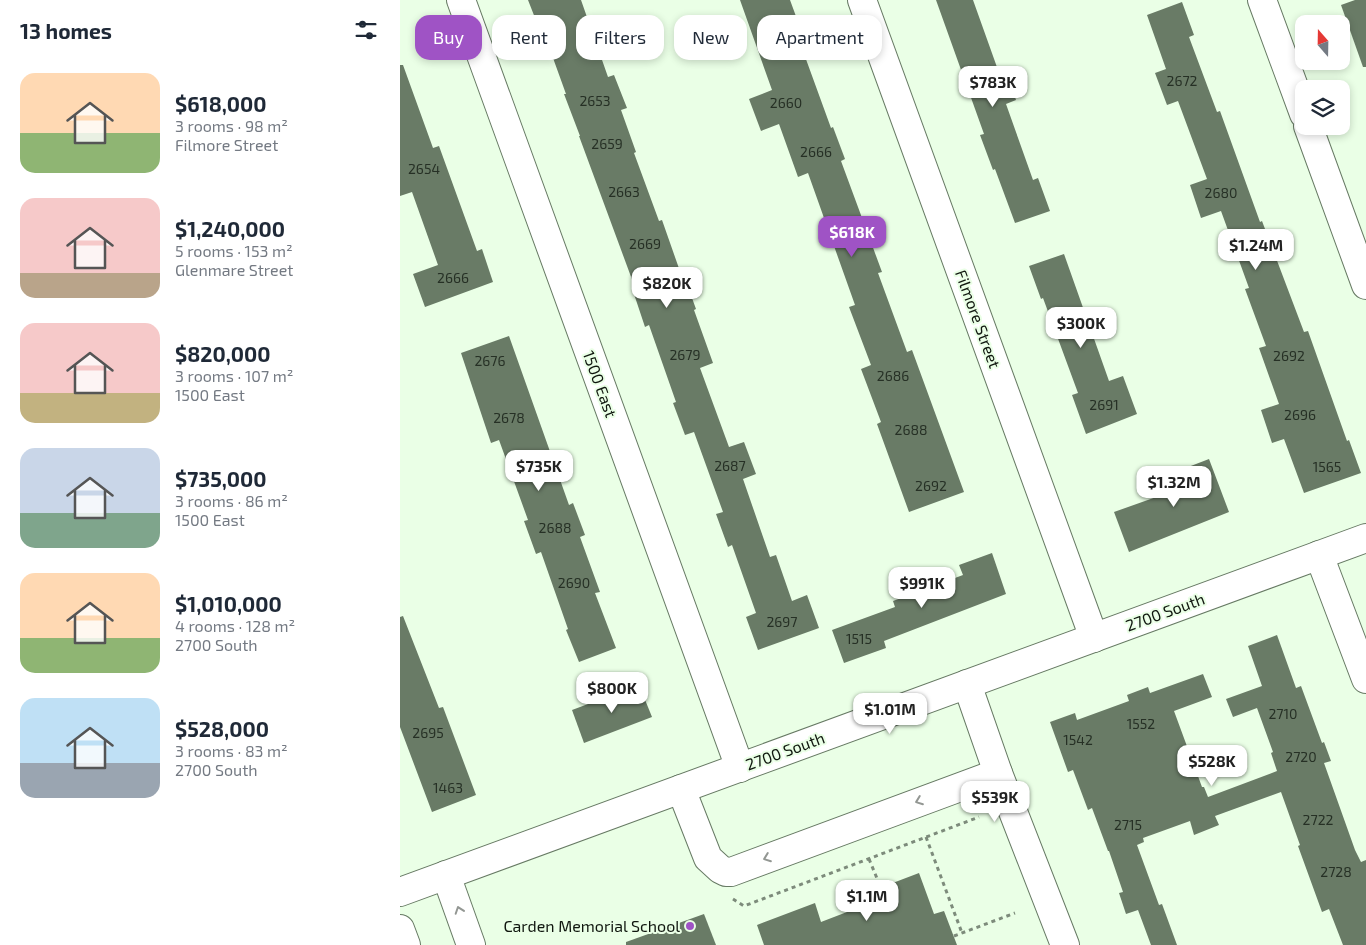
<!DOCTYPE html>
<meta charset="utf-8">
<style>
body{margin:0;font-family:"Exo 2",sans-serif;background:#f6f6f7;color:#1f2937;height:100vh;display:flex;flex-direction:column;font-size:19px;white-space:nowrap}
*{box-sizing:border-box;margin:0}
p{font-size:16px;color:#747a83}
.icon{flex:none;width:28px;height:28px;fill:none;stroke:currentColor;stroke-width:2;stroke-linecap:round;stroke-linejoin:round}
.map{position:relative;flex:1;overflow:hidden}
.drawer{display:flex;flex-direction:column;background:#fff;width:400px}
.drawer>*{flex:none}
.banner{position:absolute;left:15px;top:15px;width:475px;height:45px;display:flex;gap:10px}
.needle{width:32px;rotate:340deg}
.fabs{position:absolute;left:895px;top:15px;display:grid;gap:10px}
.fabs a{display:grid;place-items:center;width:55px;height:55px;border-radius:10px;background:#fff;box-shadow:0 2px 8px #0003;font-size:25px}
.price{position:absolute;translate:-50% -42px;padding:0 11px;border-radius:10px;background:#fff;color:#222;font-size:16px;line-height:32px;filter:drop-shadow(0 1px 2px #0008)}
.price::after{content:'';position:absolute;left:50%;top:30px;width:15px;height:11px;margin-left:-8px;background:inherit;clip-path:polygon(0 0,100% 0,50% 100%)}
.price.selected{background:#9f53c5;color:#fff}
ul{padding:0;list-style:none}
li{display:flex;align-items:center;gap:15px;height:125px;padding:0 20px}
li span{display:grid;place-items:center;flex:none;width:140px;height:100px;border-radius:15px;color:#555}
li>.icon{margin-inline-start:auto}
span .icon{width:60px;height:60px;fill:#fffc;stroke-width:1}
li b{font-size:21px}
h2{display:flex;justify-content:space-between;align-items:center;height:60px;padding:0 20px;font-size:21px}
.tag{padding:0 18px;border-radius:15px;background:#fff;box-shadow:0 2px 8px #0003;font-size:18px;line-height:45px}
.tag.selected{background:#9f53c5;color:#fff}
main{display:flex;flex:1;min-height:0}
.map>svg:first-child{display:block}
</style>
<main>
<section class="drawer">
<h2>13 homes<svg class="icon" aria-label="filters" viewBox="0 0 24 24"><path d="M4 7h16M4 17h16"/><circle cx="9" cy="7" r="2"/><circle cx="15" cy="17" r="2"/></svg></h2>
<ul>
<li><span style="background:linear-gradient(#ffd9b3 60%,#8fb573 0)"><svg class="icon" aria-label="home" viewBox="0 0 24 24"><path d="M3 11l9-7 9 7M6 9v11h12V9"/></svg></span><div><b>$618,000</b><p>3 rooms · 98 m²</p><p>Filmore Street</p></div></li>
<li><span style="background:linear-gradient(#f6c9c9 75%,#b9a48a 0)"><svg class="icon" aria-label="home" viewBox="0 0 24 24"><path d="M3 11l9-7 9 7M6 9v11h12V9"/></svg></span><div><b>$1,240,000</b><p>5 rooms · 153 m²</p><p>Glenmare Street</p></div></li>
<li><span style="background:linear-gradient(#f6c9c9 70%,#c2b280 0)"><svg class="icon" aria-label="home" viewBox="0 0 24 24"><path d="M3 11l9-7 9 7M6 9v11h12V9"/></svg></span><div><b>$820,000</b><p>3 rooms · 107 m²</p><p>1500 East</p></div></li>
<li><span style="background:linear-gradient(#c9d6e8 65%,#7fa58c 0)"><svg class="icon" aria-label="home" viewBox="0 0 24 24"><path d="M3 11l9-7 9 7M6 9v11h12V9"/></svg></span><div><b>$735,000</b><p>3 rooms · 86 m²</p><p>1500 East</p></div></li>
<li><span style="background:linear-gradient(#ffd9b3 65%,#8fb573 0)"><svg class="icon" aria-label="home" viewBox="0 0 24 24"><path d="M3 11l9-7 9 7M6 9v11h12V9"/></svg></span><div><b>$1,010,000</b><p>4 rooms · 128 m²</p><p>2700 South</p></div></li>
<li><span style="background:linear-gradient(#bfe0f5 65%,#9aa5b1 0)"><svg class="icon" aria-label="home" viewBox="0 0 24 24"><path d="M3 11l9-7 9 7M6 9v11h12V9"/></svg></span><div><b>$528,000</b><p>3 rooms · 83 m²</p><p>2700 South</p></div></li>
</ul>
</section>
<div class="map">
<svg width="966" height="945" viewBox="0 0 966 945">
<rect width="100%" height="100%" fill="#eaffe6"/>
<g fill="#697b66">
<polygon points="128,0 181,0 208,77 214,75 227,108 221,110 236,152 234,153 259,221 262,220 282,277 284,276 296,309 294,310 313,363 300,368 329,447 344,442 356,474 343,479 370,557 376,555 392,601 407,595 419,628 358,650 346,617 356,613 332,545 328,547 316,514 323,512 294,432 285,435 273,403 276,402 249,325 245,327 234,294 237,293 179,136 180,136 164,94 166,94 140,22 137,23"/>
<polygon points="340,0 390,0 408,49 403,51 431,128 433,127 445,159 441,161 482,272 478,273 507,352 512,350 564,492 509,512 477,424 481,422 461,369 471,365 449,307 455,305 408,173 398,177 379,124 361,131 349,99 372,90"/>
<polygon points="536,0 573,0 598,70 605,68 616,100 606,104 633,180 638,178 650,211 615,223 595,169 593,170 580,135 584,134"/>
<polygon points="955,0 966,0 966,67 963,67 941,5"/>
<polygon points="782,2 794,35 789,37 817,112 820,111 860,222 862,221 904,332 908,331 947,441 949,440 961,473 904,493 884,439 872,443 861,410 879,404 859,348 866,346 845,289 849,288 821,211 801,218 790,185 807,179 778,101 767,105 755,73 766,69 747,15"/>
<polygon points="0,65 3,65 33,148 39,146 77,251 82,249 93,282 25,307 13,274 38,265 12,192 0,196"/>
<polygon points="664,254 709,381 723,376 737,414 686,434 672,395 678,393 643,298 641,299 629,266"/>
<polygon points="109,336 169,505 173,503 185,535 180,537 200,592 195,593 216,648 179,662 166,630 168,629 141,552 136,554 124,521 128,520 99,440 91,443 61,353"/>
<polygon points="809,459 829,512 729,552 714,512 776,490 770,474"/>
<polygon points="592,553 606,594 484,641 486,648 444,663 432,630 495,607 493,601 563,575 559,565"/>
<polygon points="3,616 39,708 43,707 76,795 32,812 0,727 0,617"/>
<polygon points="877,635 896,688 901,686 922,743 924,742 931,761 924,763 955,850 961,862 966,860 966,945 943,945 929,909 922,912 898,846 900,845 881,792 815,816 819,825 794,835 790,821 743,838 744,842 737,845 759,905 762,904 777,945 751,945 738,910 726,914 719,893 723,892 709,851 708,851 692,808 688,810 673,770 668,772 650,722 675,713 677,720 729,701 727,695 748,687 750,693 803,674 812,697 774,711 802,787 804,787 808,797 877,771 871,753 873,752 857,708 833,717 826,699 862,686 848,646"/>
<polygon points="239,685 252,717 184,743 172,710"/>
<polygon points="519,873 534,914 544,911 557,945 364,945 357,925 415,903 421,922 473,902 469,892"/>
<polygon points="304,914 316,945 226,945 226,942"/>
</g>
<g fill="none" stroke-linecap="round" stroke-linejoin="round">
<defs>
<g id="minor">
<polyline points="61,0 340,768"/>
<polyline points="462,0 694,638"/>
<polyline points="862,0 904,114"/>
<polyline points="908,126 966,285"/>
<polyline points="919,555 966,679"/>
<polyline points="567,684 598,773 665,945"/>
<polyline points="281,789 308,858 320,869 326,872 331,872 598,773"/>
<polyline points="46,875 71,945"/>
<polyline points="0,892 966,538"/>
<polyline points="0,929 6,945"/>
</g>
</defs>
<use href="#minor" stroke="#677a64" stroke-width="30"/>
<g stroke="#7d8b7b" stroke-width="3" stroke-dasharray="4 4" stroke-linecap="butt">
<polyline points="526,837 562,933"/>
<polyline points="469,859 481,888"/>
<polyline points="333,899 344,906 579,817"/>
<polyline points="554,936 615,913"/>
</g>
<use href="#minor" stroke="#fff" stroke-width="28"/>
</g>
<defs><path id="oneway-chevron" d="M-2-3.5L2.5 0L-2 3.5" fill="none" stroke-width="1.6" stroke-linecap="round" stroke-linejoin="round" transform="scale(1.25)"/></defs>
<g stroke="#939793">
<use href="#oneway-chevron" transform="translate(519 801) rotate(159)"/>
<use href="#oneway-chevron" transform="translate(367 858) rotate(159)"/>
<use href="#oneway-chevron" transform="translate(59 910) rotate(-109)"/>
</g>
<circle fill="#9f53c5" stroke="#eaffe6" stroke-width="2" cx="290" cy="926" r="5"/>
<g text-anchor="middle" stroke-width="4" stroke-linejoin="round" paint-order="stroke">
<g font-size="14" fill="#263025">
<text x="782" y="86">2672</text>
<text x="195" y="106">2653</text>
<text x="386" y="108">2660</text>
<text x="207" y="149">2659</text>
<text x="416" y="157">2666</text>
<text x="24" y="174">2654</text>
<text x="224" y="197">2663</text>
<text x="821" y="198">2680</text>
<text x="245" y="249">2669</text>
<text x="53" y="283">2666</text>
<text x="285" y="360">2679</text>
<text x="889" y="361">2692</text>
<text x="90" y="366">2676</text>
<text x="493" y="381">2686</text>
<text x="704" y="410">2691</text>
<text x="900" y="420">2696</text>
<text x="109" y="423">2678</text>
<text x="511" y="435">2688</text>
<text x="330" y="471">2687</text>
<text x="927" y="472">1565</text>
<text x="531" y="491">2692</text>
<text x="155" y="533">2688</text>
<text x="174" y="588">2690</text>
<text x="382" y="627">2697</text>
<text x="459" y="644">1515</text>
<text x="883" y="719">2710</text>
<text x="741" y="729">1552</text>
<text x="28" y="738">2695</text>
<text x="678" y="745">1542</text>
<text x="901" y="762">2720</text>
<text x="48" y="793">1463</text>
<text x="918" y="825">2722</text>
<text x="728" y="830">2715</text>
<text x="936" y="877">2728</text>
</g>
<g font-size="16" fill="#10170f" stroke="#eaffe6">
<text transform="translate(578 319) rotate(70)" y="6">Filmore Street</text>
<text transform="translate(200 384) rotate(70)" y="6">1500 East</text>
<text transform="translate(765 612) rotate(-20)" y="6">2700 South</text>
<text transform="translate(385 751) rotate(-20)" y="6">2700 South</text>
</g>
<g font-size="16" fill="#10170f" stroke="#eaffe6" text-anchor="end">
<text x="280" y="932">Carden Memorial School</text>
</g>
</g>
</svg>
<div class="fabs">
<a><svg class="needle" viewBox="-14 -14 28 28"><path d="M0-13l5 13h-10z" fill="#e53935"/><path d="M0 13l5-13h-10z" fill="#747a83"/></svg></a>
<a><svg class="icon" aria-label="layers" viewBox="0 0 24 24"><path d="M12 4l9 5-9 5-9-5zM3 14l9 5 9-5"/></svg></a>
</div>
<b class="price" style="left:593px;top:108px">$783K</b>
<b class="price selected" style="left:452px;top:258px">$618K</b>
<b class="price" style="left:856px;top:271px">$1.24M</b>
<b class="price" style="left:267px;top:309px">$820K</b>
<b class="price" style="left:681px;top:349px">$300K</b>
<b class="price" style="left:139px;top:492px">$735K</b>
<b class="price" style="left:774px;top:508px">$1.32M</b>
<b class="price" style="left:522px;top:609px">$991K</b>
<b class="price" style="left:212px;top:714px">$800K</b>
<b class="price" style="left:490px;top:735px">$1.01M</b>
<b class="price" style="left:812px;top:787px">$528K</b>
<b class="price" style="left:595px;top:823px">$539K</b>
<b class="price" style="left:467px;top:922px">$1.1M</b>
<div class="banner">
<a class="tag selected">Buy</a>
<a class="tag">Rent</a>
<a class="tag">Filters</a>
<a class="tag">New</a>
<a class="tag">Apartment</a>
</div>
</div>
</main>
